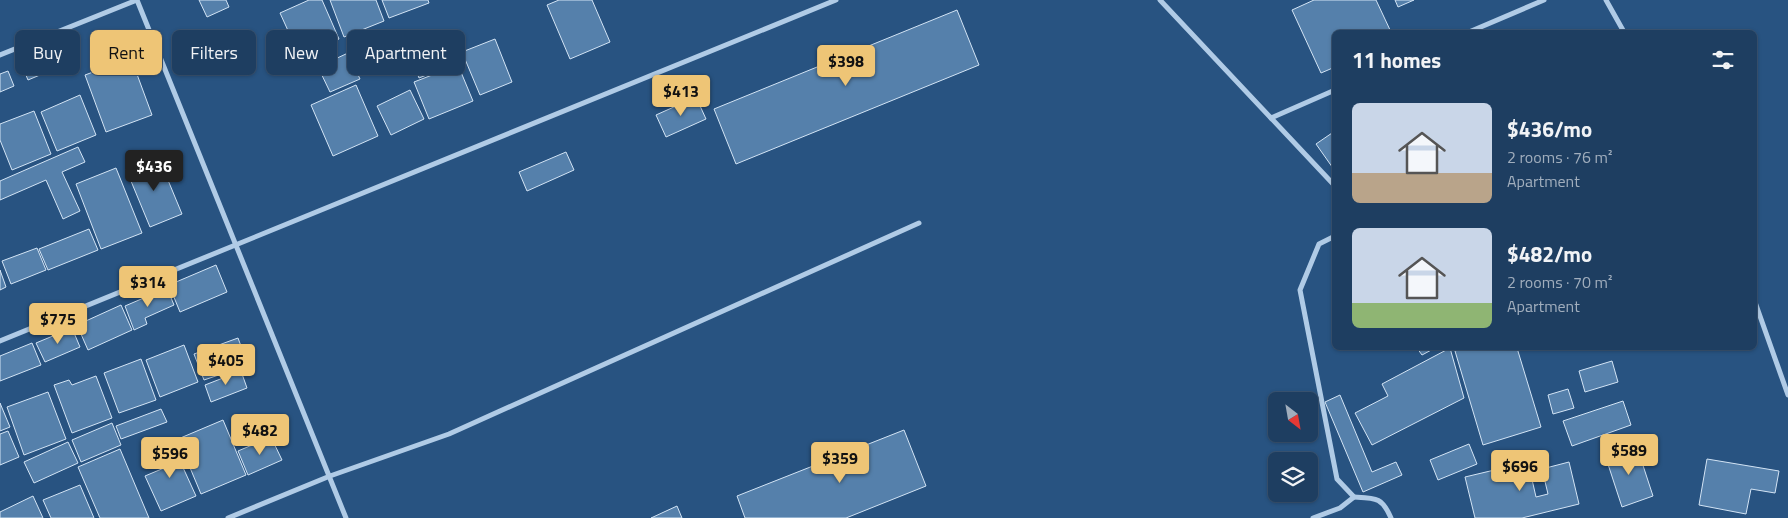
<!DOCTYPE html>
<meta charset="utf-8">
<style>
body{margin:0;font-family:"Titillium Web",sans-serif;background:#264567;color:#f1f3f6;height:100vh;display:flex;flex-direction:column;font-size:19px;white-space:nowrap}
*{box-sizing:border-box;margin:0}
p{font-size:16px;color:#a1aebd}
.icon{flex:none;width:28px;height:28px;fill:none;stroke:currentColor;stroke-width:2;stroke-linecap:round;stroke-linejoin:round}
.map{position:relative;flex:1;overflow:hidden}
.side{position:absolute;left:1332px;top:30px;width:425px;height:320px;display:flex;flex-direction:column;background:#1e3e61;border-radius:8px;box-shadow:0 1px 4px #0004,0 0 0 1px #3c5776}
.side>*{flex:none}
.top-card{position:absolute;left:15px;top:30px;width:475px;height:45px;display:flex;gap:10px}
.needle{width:32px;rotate:149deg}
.controls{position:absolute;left:1268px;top:392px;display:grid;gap:10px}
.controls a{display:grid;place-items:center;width:50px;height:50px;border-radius:8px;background:#1e3e61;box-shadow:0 1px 4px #0004,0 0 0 1px #3c5776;font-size:25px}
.price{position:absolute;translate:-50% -42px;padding:0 11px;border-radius:5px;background:#eec576;color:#111;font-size:16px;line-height:32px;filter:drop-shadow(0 1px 2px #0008)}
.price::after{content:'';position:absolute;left:50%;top:30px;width:15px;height:11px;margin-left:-8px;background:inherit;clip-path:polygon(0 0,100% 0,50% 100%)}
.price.selected{background:#222;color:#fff}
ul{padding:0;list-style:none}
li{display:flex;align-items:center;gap:15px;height:125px;padding:0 20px}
li span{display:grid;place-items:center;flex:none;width:140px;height:100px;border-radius:8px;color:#555}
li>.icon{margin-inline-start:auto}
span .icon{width:60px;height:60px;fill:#fffc;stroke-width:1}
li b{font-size:21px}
h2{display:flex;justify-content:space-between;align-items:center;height:60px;padding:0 20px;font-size:21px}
.pill{padding:0 18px;border-radius:8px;background:#1e3e61;box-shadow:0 1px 4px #0004,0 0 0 1px #3c5776;font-size:18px;line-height:45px}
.pill.selected{background:#eec576;color:#111}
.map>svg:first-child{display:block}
</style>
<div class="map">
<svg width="1788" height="518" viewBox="0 0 1788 518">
<rect width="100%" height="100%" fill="#285381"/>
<g fill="#5580ab" stroke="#d3e4f5">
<polygon points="199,0 226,0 229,7 207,17"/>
<polygon points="309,0 322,0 339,39 300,57 280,13"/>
<polygon points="330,0 376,0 384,21 344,37"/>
<polygon points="382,0 428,0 429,3 389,18"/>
<polygon points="559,0 592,0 610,42 570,59 547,5"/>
<polygon points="1314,0 1376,0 1391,32 1335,32 1335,67 1321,73 1292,10"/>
<polygon points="1395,0 1414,0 1398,7"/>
<polygon points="957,10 979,65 736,164 714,109"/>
<polygon points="443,36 454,64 419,78 408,50"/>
<polygon points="495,39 512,82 480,95 462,52"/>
<polygon points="70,40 78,59 28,80 20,61"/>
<polygon points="348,53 360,79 330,92 318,67"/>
<polygon points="131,58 152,115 106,132 85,75"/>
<polygon points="458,65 473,101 429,119 414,82"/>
<polygon points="8,71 14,86 0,92 0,74"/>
<polygon points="356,85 378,136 333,156 311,105"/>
<polygon points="410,90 424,119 391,135 377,106"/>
<polygon points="80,95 96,135 57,151 41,112"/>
<polygon points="696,97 706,119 666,137 656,115"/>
<polygon points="34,111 51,154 12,170 0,140 0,124"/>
<polygon points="1332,133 1335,137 1335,171 1316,144"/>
<polygon points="78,147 85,162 62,172 80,211 63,219 46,180 0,200 0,181"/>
<polygon points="566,152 574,170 527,191 519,172"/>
<polygon points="158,156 182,214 150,227 126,169"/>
<polygon points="116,168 142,233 101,249 76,184"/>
<polygon points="89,229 98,250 48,270 39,249"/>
<polygon points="37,248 46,270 11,284 2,261"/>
<polygon points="216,265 227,292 180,312 169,285"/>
<polygon points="0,270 6,287 0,290"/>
<polygon points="167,288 174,305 145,318 147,324 134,330 125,306"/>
<polygon points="121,305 132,330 88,350 77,325"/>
<polygon points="72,328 80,347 45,362 36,343"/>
<polygon points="238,338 248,365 204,380 194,354"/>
<polygon points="32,343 41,365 0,381 0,356"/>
<polygon points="184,345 198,382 160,397 146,360"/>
<polygon points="1417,348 1435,348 1422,355"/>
<polygon points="1450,348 1464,398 1372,445 1355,413 1388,396 1382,384"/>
<polygon points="1466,348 1517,348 1541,427 1483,445 1455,351"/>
<polygon points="141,359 156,400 119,413 104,373"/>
<polygon points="1612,361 1618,382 1585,392 1579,371"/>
<polygon points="241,371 247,388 211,402 205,385"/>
<polygon points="96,376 112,418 72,433 54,385 69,380 72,385"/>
<polygon points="1568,389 1574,408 1553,414 1548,395"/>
<polygon points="48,392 66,439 24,455 7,407"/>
<polygon points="1340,395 1372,472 1396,462 1402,475 1363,492 1325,402"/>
<polygon points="1623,401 1631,425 1572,446 1563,421"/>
<polygon points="0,403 10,427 0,431"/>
<polygon points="161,409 167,422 121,439 116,426"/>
<polygon points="223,420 246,475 201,494 178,439"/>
<polygon points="112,423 121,445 81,462 72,440"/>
<polygon points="904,430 926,486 846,518 745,518 737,496"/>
<polygon points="8,431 19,457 0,465 0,434"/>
<polygon points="271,437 282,460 248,475 238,451"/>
<polygon points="170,439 196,496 161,511 145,476 164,468 154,446"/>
<polygon points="68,442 78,463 34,483 24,462"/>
<polygon points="1469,444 1477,464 1438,480 1430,460"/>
<polygon points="1636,444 1653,496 1622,507 1605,455"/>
<polygon points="120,449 149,518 100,518 78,467"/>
<polygon points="1707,459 1779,471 1775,493 1751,489 1746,514 1699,505"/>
<polygon points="1528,462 1536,497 1548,494 1542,469 1569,462 1579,504 1522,518 1475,518 1465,477"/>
<polygon points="80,485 94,518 51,518 43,500"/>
<polygon points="33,496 43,518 0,518 0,512"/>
<polygon points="677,506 682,518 651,518"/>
</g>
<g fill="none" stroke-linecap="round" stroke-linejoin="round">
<g stroke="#b0cbe6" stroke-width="5">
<polyline points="1160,0 1335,186"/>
<polyline points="1606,0 1624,32"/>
<polyline points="1469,32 1544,0"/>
<polyline points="0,55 137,0 346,518"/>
<polyline points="1271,118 1335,90"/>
<polyline points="1755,302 1788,395"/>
<polyline points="0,341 836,0"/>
<path d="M1354 497C1376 498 1382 497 1391 518"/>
<polyline points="228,518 330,476 449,434 919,223"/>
<polyline points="1313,518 1340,508 1354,497 1337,479 1300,290 1319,244 1335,236"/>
</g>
</g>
</svg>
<div class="controls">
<a><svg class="needle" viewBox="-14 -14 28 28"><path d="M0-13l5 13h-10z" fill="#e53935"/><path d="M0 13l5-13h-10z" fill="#a1aebd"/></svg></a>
<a><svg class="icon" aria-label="layers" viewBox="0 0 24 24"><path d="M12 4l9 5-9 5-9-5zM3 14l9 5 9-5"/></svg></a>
</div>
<b class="price" style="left:846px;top:87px">$398</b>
<b class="price" style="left:681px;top:117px">$413</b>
<b class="price selected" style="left:154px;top:192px">$436</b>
<b class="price" style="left:148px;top:308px">$314</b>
<b class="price" style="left:58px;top:345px">$775</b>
<b class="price" style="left:226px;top:386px">$405</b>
<b class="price" style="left:260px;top:456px">$482</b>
<b class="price" style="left:1629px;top:476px">$589</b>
<b class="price" style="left:170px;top:479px">$596</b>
<b class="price" style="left:840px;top:484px">$359</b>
<b class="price" style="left:1520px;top:492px">$696</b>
<div class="top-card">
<a class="pill">Buy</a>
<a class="pill selected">Rent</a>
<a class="pill">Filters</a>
<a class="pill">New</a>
<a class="pill">Apartment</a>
</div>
<section class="side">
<h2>11 homes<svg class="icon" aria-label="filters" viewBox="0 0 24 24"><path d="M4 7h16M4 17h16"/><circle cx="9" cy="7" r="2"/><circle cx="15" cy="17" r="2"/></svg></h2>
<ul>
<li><span style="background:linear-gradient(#c9d6e8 70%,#b9a48a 0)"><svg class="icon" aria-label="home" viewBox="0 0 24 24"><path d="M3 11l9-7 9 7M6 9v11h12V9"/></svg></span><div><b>$436/mo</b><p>2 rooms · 76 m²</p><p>Apartment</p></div></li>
<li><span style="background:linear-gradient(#c9d6e8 75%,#8fb573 0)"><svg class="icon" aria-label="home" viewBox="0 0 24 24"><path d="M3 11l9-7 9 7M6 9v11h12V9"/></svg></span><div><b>$482/mo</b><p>2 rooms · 70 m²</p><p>Apartment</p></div></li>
</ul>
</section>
</div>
